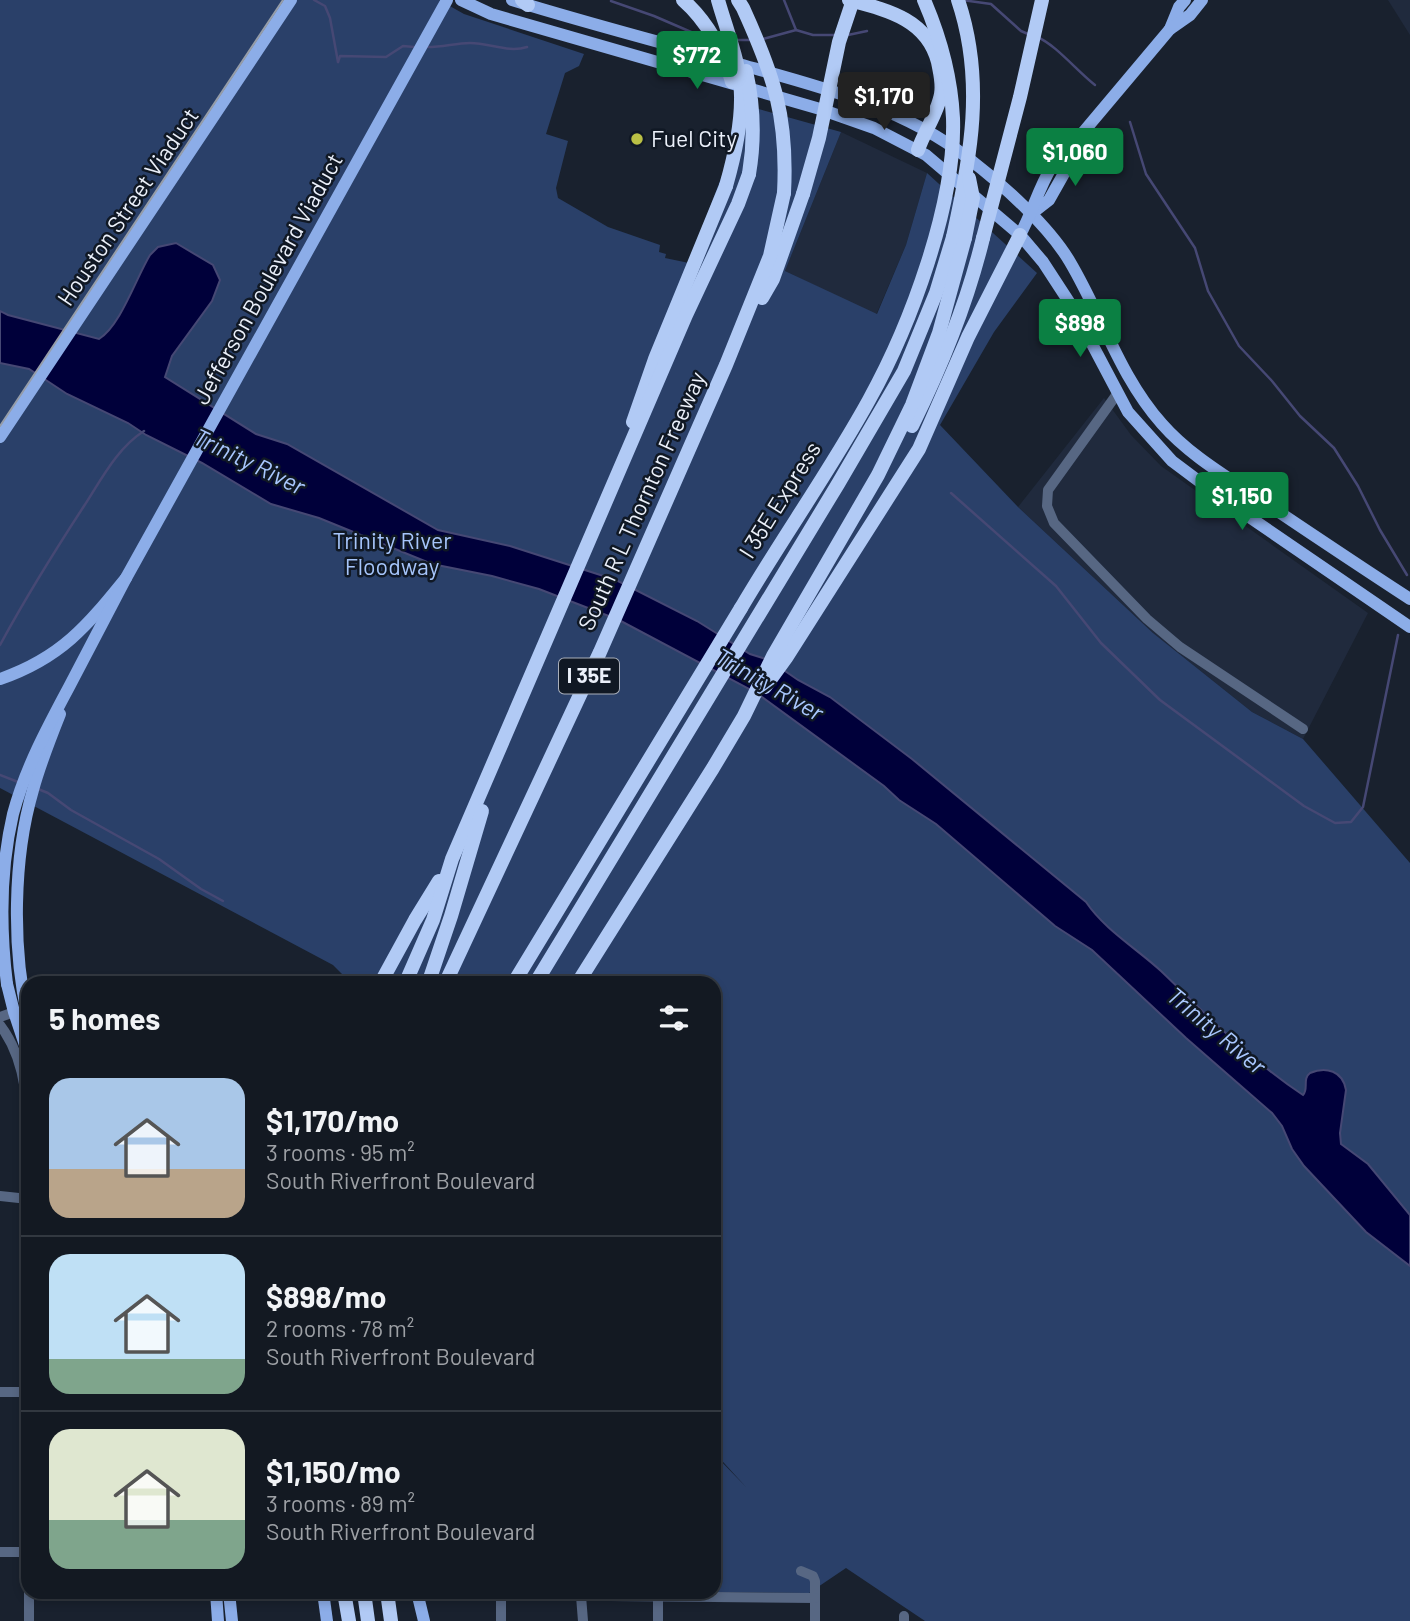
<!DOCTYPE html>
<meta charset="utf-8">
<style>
body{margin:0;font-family:Barlow,sans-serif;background:#20262f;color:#f1f3f6;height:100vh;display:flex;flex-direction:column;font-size:26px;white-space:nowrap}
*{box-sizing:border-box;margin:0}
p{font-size:23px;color:#9da0a5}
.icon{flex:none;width:38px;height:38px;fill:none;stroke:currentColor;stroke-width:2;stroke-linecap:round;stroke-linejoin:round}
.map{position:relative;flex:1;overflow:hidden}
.drawer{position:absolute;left:21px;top:976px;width:700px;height:623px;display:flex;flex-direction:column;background:#131922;border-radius:21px;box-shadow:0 4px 10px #0003,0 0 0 2px #323840}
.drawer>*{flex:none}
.price{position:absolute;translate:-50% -60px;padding:0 16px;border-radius:7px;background:#0b8043;color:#fff;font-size:23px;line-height:46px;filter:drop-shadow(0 2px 4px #0008)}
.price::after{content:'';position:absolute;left:50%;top:42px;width:21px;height:16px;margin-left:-10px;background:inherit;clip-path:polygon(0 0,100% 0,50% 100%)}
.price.on{background:#222;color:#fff}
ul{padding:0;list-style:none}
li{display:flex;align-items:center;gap:21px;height:175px;padding:0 28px}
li+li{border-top:2px solid #323840}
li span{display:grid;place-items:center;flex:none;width:196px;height:140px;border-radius:21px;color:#555}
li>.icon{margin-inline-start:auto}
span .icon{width:84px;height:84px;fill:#fffc;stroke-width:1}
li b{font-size:30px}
h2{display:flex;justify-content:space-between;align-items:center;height:84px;padding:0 28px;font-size:30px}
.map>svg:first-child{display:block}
</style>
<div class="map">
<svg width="1410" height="1621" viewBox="0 0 1410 1621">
<rect width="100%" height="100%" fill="#19212e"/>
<g fill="#202a3d">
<polygon points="1388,0 1410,0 1410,35"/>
<polygon points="841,132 927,173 906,245 876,315 785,271"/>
<polygon points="1104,398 1131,435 1161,466 1368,613 1303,739 1252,712 1153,633 1018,507"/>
</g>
<polygon fill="#2a4069" points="0,0 439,0 464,14 584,54 579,66 565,73 546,134 568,141 556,188 558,198 608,227 660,245 659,252 666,254 665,258 689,263 727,162 737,103 841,132 785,271 877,314 906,245 927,173 1037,273 994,332 940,425 1018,507 1153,633 1252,712 1303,739 1410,863 1410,1621 925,1621 846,1568 809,1593 714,1592 714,1454 746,1487 714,1452 714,984 351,983 333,965 0,788"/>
<path fill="#00003a" stroke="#464874" stroke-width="2" d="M176 243 213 265 220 280 212 301 172 356 165 377 256 434 287 444 438 530 510 546 616 580 697 621 750 654 769 660 798 680 830 697 912 759 1086 902C1105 930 1136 948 1161 971 1207 1015 1250 1060 1303 1095 1309 1089 1302 1079 1310 1073 1326 1066 1343 1071 1346 1090L1340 1133 1341 1144 1368 1164 1410 1215V1266L1366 1232 1304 1166 1292 1149 1282 1126 1272 1113 1186 1038 1092 950 1055 926 936 824 899 800 884 786 755 692 619 620 539 589 492 576 432 564 319 518 271 504 202 463 146 435 128 423 67 394 29 369 0 363V311L8 315 99 339C121 325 136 278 150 255L158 247Z"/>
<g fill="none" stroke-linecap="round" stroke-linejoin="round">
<g stroke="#464874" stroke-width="2.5">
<polyline points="314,0 325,6 330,18 338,62"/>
<polyline points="962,0 991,4 1021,31 1028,34"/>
<polyline points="611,1 654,16 698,35 708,37"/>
<polyline points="796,30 813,35 834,35"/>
<polyline points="848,35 867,31"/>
<path d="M1037 37C1055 44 1078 72 1095 85"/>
<polyline points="763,39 796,30 784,0"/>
<polyline points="735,40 750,40"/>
<path d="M424 47C440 48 455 43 470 43 490 43 508 53 527 47"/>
<polyline points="338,62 340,56 386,57 403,46 414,47"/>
<polyline points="1130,122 1146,174 1195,248 1208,291 1239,346 1272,381 1300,416 1334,448 1358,486 1380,530 1407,575"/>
<polyline points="951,493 1056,586 1101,643 1160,700 1304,806 1335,823 1351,822 1363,807 1398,635"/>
<path d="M0 645C26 597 54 552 84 506 101 480 117 448 144 431"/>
<polyline points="0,775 18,782"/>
<polyline points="38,789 48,793 71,810 159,859 201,889 223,901"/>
</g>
<g stroke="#576783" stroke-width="10">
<polyline points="1117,394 1048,490 1047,506 1054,523 1147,619 1180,647 1303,729"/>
<polyline points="0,1017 14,1012"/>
<path d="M0 1025C34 1070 27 1130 28 1183"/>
<polyline points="0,1196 28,1199"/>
<polyline points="28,1246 28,1382"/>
<polyline points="0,1392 28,1392"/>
<polyline points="0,1552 28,1552"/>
<polyline points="801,1571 813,1576 815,1581 815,1621"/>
<polyline points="29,1592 29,1621"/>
<polyline points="501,1592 501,1621"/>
<polyline points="501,1595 815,1598"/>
<polyline points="581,1596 583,1621"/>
<polyline points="904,1616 904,1621"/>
<polyline points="658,1621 658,1594"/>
</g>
<g stroke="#8cade8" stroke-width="12">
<polyline points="461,0 491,14 820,109 874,128 926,155 1020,235 1043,262 1073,308 1128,412 1172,461 1220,497 1410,627"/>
<path d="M512 0C586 23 660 42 735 63 814 85 902 106 968 158 1002 184 1049 226 1070 262 1102 316 1120 377 1162 424 1190 456 1229 478 1264 502 1313 535 1361 567 1410 599"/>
<polyline points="1170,29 1179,7 1185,0"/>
<polyline points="1031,214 1049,200 1075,154 1080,136"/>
<path d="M1020 235C1039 200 1044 161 1080 136L1170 29 1190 15 1202 0"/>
<polyline points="0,437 291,0"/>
<path d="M0 679C61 658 87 626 126 578L447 0"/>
<polyline points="7,984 14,1012 28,1054"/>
<path d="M28 1018C12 949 13 858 33 790 40 764 50 739 60 714"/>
<polyline points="25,1081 28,1086"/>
<polyline points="216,1592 218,1621"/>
<polyline points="229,1592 232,1621"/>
<polyline points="323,1592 327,1621"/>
<polyline points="417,1592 424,1621"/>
</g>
<g stroke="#b1caf5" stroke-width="14">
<polyline points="522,0 528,5"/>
<path d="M849 0C887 10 927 19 938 62 940 73 943 83 941 94 938 112 924 132 918 150"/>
<polyline points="762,298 773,279 803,194"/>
<polyline points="633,422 655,359 726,186"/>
<path d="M912 426C942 365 967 304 983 238"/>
<polyline points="765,687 786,658 919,449 968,337 1020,235"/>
<polyline points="380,984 415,920 439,881"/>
<polyline points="405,984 433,920 452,859 686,315 738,204 749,174"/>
<polyline points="428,984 451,916 482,811"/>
<polyline points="445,984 600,652 726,365 770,256 784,193"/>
<polyline points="513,984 741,608"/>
<polyline points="535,984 838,484 904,371 936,293 953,237"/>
<polyline points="577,984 713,768 744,716 773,656 878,475 912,405 939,333 965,238"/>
<polyline points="344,1592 349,1621"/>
<polyline points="364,1592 368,1621"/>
<polyline points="387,1592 391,1621"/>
</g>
<polyline stroke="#969da8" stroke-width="2" points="0,426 283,0"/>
<path stroke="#8cade8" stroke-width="12" d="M7 984C0 927 0 870 13 814 25 769 47 728 69 687 88 651 107 614 126 578"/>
<g stroke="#b1caf5" stroke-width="14">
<path d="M683 0C707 21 724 52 732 82"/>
<path d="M718 0C727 32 742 67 741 100 741 129 734 158 726 186"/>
<path d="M738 0 743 8C774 76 788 117 784 193"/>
<path d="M746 71C754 106 755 139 749 174"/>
<polyline points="803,194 819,138 839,42 853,0"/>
<path d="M953 237C971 157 985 80 958 0"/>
<polyline points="965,238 973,198 969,178"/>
<polyline points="983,238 1020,97 1042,0"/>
<path d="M741 608C782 538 830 471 869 400 910 326 956 204 953 118 951 77 940 37 924 0"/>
</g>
</g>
<circle fill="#bac045" stroke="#101824" stroke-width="2.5" cx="637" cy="139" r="7"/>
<g text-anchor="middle" stroke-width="5" stroke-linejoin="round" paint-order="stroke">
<rect fill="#101824" stroke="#a9afba" stroke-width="2" x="559" y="658.5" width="60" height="35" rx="5"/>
<g font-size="21" font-weight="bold" fill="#ebf0fa">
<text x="589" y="683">I 35E</text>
</g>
<g font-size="23" fill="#ebf0fa" stroke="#101824" text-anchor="start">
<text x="651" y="147">Fuel City</text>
</g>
<g font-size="23" fill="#ebf0fa" stroke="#101824">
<text transform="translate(128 207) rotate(-56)" y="8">Houston Street Viaduct</text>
<text transform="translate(268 279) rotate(-61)" y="8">Jefferson Boulevard Viaduct</text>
<text transform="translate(780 500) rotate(-58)" y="8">I 35E Express</text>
<text transform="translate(642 501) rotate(-66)" y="8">South R L Thornton Freeway</text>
</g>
<g font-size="23" fill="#a6c5fb" stroke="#101824">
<text x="392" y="549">Trinity River<tspan x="392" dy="26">Floodway</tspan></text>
</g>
<g font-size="24" font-style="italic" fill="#a9c7fe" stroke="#101824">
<text transform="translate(249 462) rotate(26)" y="8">Trinity River</text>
<text transform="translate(769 685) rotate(30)" y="8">Trinity River</text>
<text transform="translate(1216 1031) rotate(40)" y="8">Trinity River</text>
</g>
</g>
</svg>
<b class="price" style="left:697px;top:91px">$772</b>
<b class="price on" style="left:884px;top:132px">$1,170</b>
<b class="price" style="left:1075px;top:188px">$1,060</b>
<b class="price" style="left:1080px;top:359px">$898</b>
<b class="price" style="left:1242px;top:532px">$1,150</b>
<section class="drawer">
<h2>5 homes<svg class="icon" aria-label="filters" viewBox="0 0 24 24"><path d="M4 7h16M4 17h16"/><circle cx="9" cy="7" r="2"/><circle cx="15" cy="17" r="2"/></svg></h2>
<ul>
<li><span style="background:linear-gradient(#a9c7e8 65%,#b9a48a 0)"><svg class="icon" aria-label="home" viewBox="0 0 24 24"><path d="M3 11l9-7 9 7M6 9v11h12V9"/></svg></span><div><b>$1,170/mo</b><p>3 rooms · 95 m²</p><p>South Riverfront Boulevard</p></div></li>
<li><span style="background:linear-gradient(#bfe0f5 75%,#7fa58c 0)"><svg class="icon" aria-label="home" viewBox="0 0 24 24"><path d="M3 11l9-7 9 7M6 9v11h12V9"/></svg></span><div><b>$898/mo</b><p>2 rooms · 78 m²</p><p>South Riverfront Boulevard</p></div></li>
<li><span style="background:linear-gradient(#dfe7d0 65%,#7fa58c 0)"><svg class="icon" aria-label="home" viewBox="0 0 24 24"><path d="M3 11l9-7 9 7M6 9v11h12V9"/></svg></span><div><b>$1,150/mo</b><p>3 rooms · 89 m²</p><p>South Riverfront Boulevard</p></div></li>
</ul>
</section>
</div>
